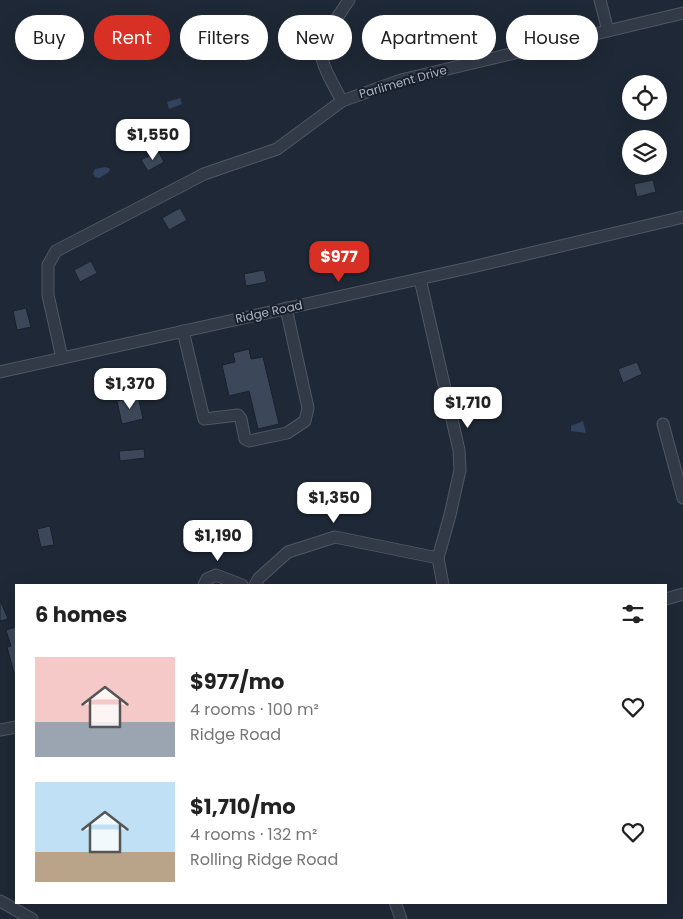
<!DOCTYPE html>
<meta charset="utf-8">
<style>
body{margin:0;font-family:Poppins,sans-serif;background:#f2f2f2;color:#222;height:100vh;display:flex;flex-direction:column;font-size:19px;white-space:nowrap}
*{box-sizing:border-box;margin:0}
p{font-size:16px;color:#767676}
.icon{flex:none;width:28px;height:28px;fill:none;stroke:currentColor;stroke-width:2;stroke-linecap:round;stroke-linejoin:round}
.map{position:relative;flex:1;overflow:hidden}
.drawer{position:absolute;left:15px;top:584px;width:652px;height:320px;display:flex;flex-direction:column;background:#fff;border-radius:0px;box-shadow:0 5px 20px #0002}
.drawer>*{flex:none}
.guide{position:absolute;left:15px;top:15px;width:654px;height:45px;display:flex;gap:10px}
.fabs{position:absolute;left:622px;top:75px;display:grid;gap:10px}
.fabs a{display:grid;place-items:center;width:45px;height:45px;border-radius:50%;background:#fff;box-shadow:0 5px 20px #0002;font-size:25px}
.price{position:absolute;translate:-50% -42px;padding:0 11px;border-radius:10px;background:#fff;color:#222;font-size:16px;line-height:32px;filter:drop-shadow(0 1px 2px #0008)}
.price::after{content:'';position:absolute;left:50%;top:30px;width:15px;height:11px;margin-left:-8px;background:inherit;clip-path:polygon(0 0,100% 0,50% 100%)}
.price.on{background:#d93025;color:#fff}
ul{padding:0;list-style:none}
li{display:flex;align-items:center;gap:15px;height:125px;padding:0 20px}
li span{display:grid;place-items:center;flex:none;width:140px;height:100px;border-radius:0px;color:#555}
li>.icon{margin-inline-start:auto}
span .icon{width:60px;height:60px;fill:#fffc;stroke-width:1}
li b{font-size:21px}
h2{display:flex;justify-content:space-between;align-items:center;height:60px;padding:0 20px;font-size:21px}
.pill{padding:0 18px;border-radius:22px;background:#fff;box-shadow:0 5px 20px #0002;font-size:18px;line-height:45px}
.pill.on{background:#d93025;color:#fff}
.map>svg:first-child{display:block}
</style>
<div class="map">
<svg width="683" height="919" viewBox="0 0 683 919">
<rect width="100%" height="100%" fill="#1f2836"/>
<g fill="#31435e">
<polygon points="180,98 182,104 169,109 167,102"/>
<polygon points="106,167 110,169 109,172 99,178 95,177 93,173 95,169"/>
<polygon points="583,421 586,433 571,431 571,426"/>
</g>
<g fill="#3c4859" stroke="#1a212d">
<polygon points="158,151 164,162 148,171 141,160"/>
<polygon points="653,180 656,192 637,197 634,184"/>
<polygon points="180,208 187,220 169,230 162,218"/>
<polygon points="91,261 97,273 80,282 74,270"/>
<polygon points="264,270 267,282 246,286 244,274"/>
<polygon points="26,308 31,327 17,330 13,311"/>
<polygon points="249,349 251,359 263,357 279,424 258,429 249,391 229,396 222,365 235,362 233,353"/>
<polygon points="637,362 642,374 623,383 618,369"/>
<polygon points="138,396 143,419 122,424 117,401"/>
<polygon points="144,449 145,458 120,461 119,451"/>
<polygon points="50,526 54,545 41,547 37,529"/>
<polygon points="0,600 8,619 0,621"/>
<polygon points="16,627 16,673 14,673 7,647 11,646 6,630"/>
</g>
<g fill="none" stroke-linecap="round" stroke-linejoin="round">
<defs>
<g id="minor">
<polyline points="600,0 608,31"/>
<path d="M342 101C312 46 315 51 349 0"/>
<polyline points="420,279 459,450 460,470 450,515 438,558 443,585"/>
<polyline points="183,331 204,419 238,415 241,419 245,439 249,441 287,433 305,421 308,408 286,308"/>
<polyline points="62,358 48,295 48,265 56,251 204,174 277,149 342,101 401,80 683,13"/>
<polyline points="0,372 468,268 683,217"/>
<polyline points="663,424 683,498"/>
<polyline points="204,585 207,579 216,575 242,585"/>
<polyline points="255,585 259,578 288,552 335,537 438,558"/>
<polyline points="666,599 683,594"/>
<polyline points="0,730 16,727"/>
<polyline points="0,901 32,919"/>
<polyline points="395,902 401,919"/>
</g>
</defs>
<use href="#minor" stroke="#505765" stroke-width="13"/>
<use href="#minor" stroke="#323a47" stroke-width="11"/>
</g>
<g text-anchor="middle" stroke-width="4" stroke-linejoin="round" paint-order="stroke">
<g font-size="12" fill="#acb4c4" stroke="#181f2b">
<text transform="translate(403 82) rotate(-16)" y="4">Parliment Drive</text>
<text transform="translate(269 312) rotate(-12)" y="4">Ridge Road</text>
</g>
</g>
</svg>
<div class="fabs">
<a><svg class="icon" aria-label="locate" viewBox="0 0 24 24"><circle cx="12" cy="12" r="6"/><path d="M12 2v4M12 18v4M2 12h4M18 12h4"/></svg></a>
<a><svg class="icon" aria-label="layers" viewBox="0 0 24 24"><path d="M12 4l9 5-9 5-9-5zM3 14l9 5 9-5"/></svg></a>
</div>
<b class="price" style="left:153px;top:161px">$1,550</b>
<b class="price on" style="left:339px;top:283px">$977</b>
<b class="price" style="left:130px;top:410px">$1,370</b>
<b class="price" style="left:468px;top:429px">$1,710</b>
<b class="price" style="left:334px;top:524px">$1,350</b>
<b class="price" style="left:218px;top:562px">$1,190</b>
<div class="guide">
<a class="pill">Buy</a>
<a class="pill on">Rent</a>
<a class="pill">Filters</a>
<a class="pill">New</a>
<a class="pill">Apartment</a>
<a class="pill">House</a>
</div>
<section class="drawer">
<h2>6 homes<svg class="icon" aria-label="filters" viewBox="0 0 24 24"><path d="M4 7h16M4 17h16"/><circle cx="9" cy="7" r="2"/><circle cx="15" cy="17" r="2"/></svg></h2>
<ul>
<li><span style="background:linear-gradient(#f6c9c9 65%,#9aa5b1 0)"><svg class="icon" aria-label="home" viewBox="0 0 24 24"><path d="M3 11l9-7 9 7M6 9v11h12V9"/></svg></span><div><b>$977/mo</b><p>4 rooms · 100 m²</p><p>Ridge Road</p></div><svg class="icon" aria-label="heart" viewBox="0 0 24 24"><path d="M12 20l-8-8c-3-5 5-10 8-4 3-6 11-1 8 4z"/></svg></li>
<li><span style="background:linear-gradient(#bfe0f5 70%,#b9a48a 0)"><svg class="icon" aria-label="home" viewBox="0 0 24 24"><path d="M3 11l9-7 9 7M6 9v11h12V9"/></svg></span><div><b>$1,710/mo</b><p>4 rooms · 132 m²</p><p>Rolling Ridge Road</p></div><svg class="icon" aria-label="heart" viewBox="0 0 24 24"><path d="M12 20l-8-8c-3-5 5-10 8-4 3-6 11-1 8 4z"/></svg></li>
</ul>
</section>
</div>
